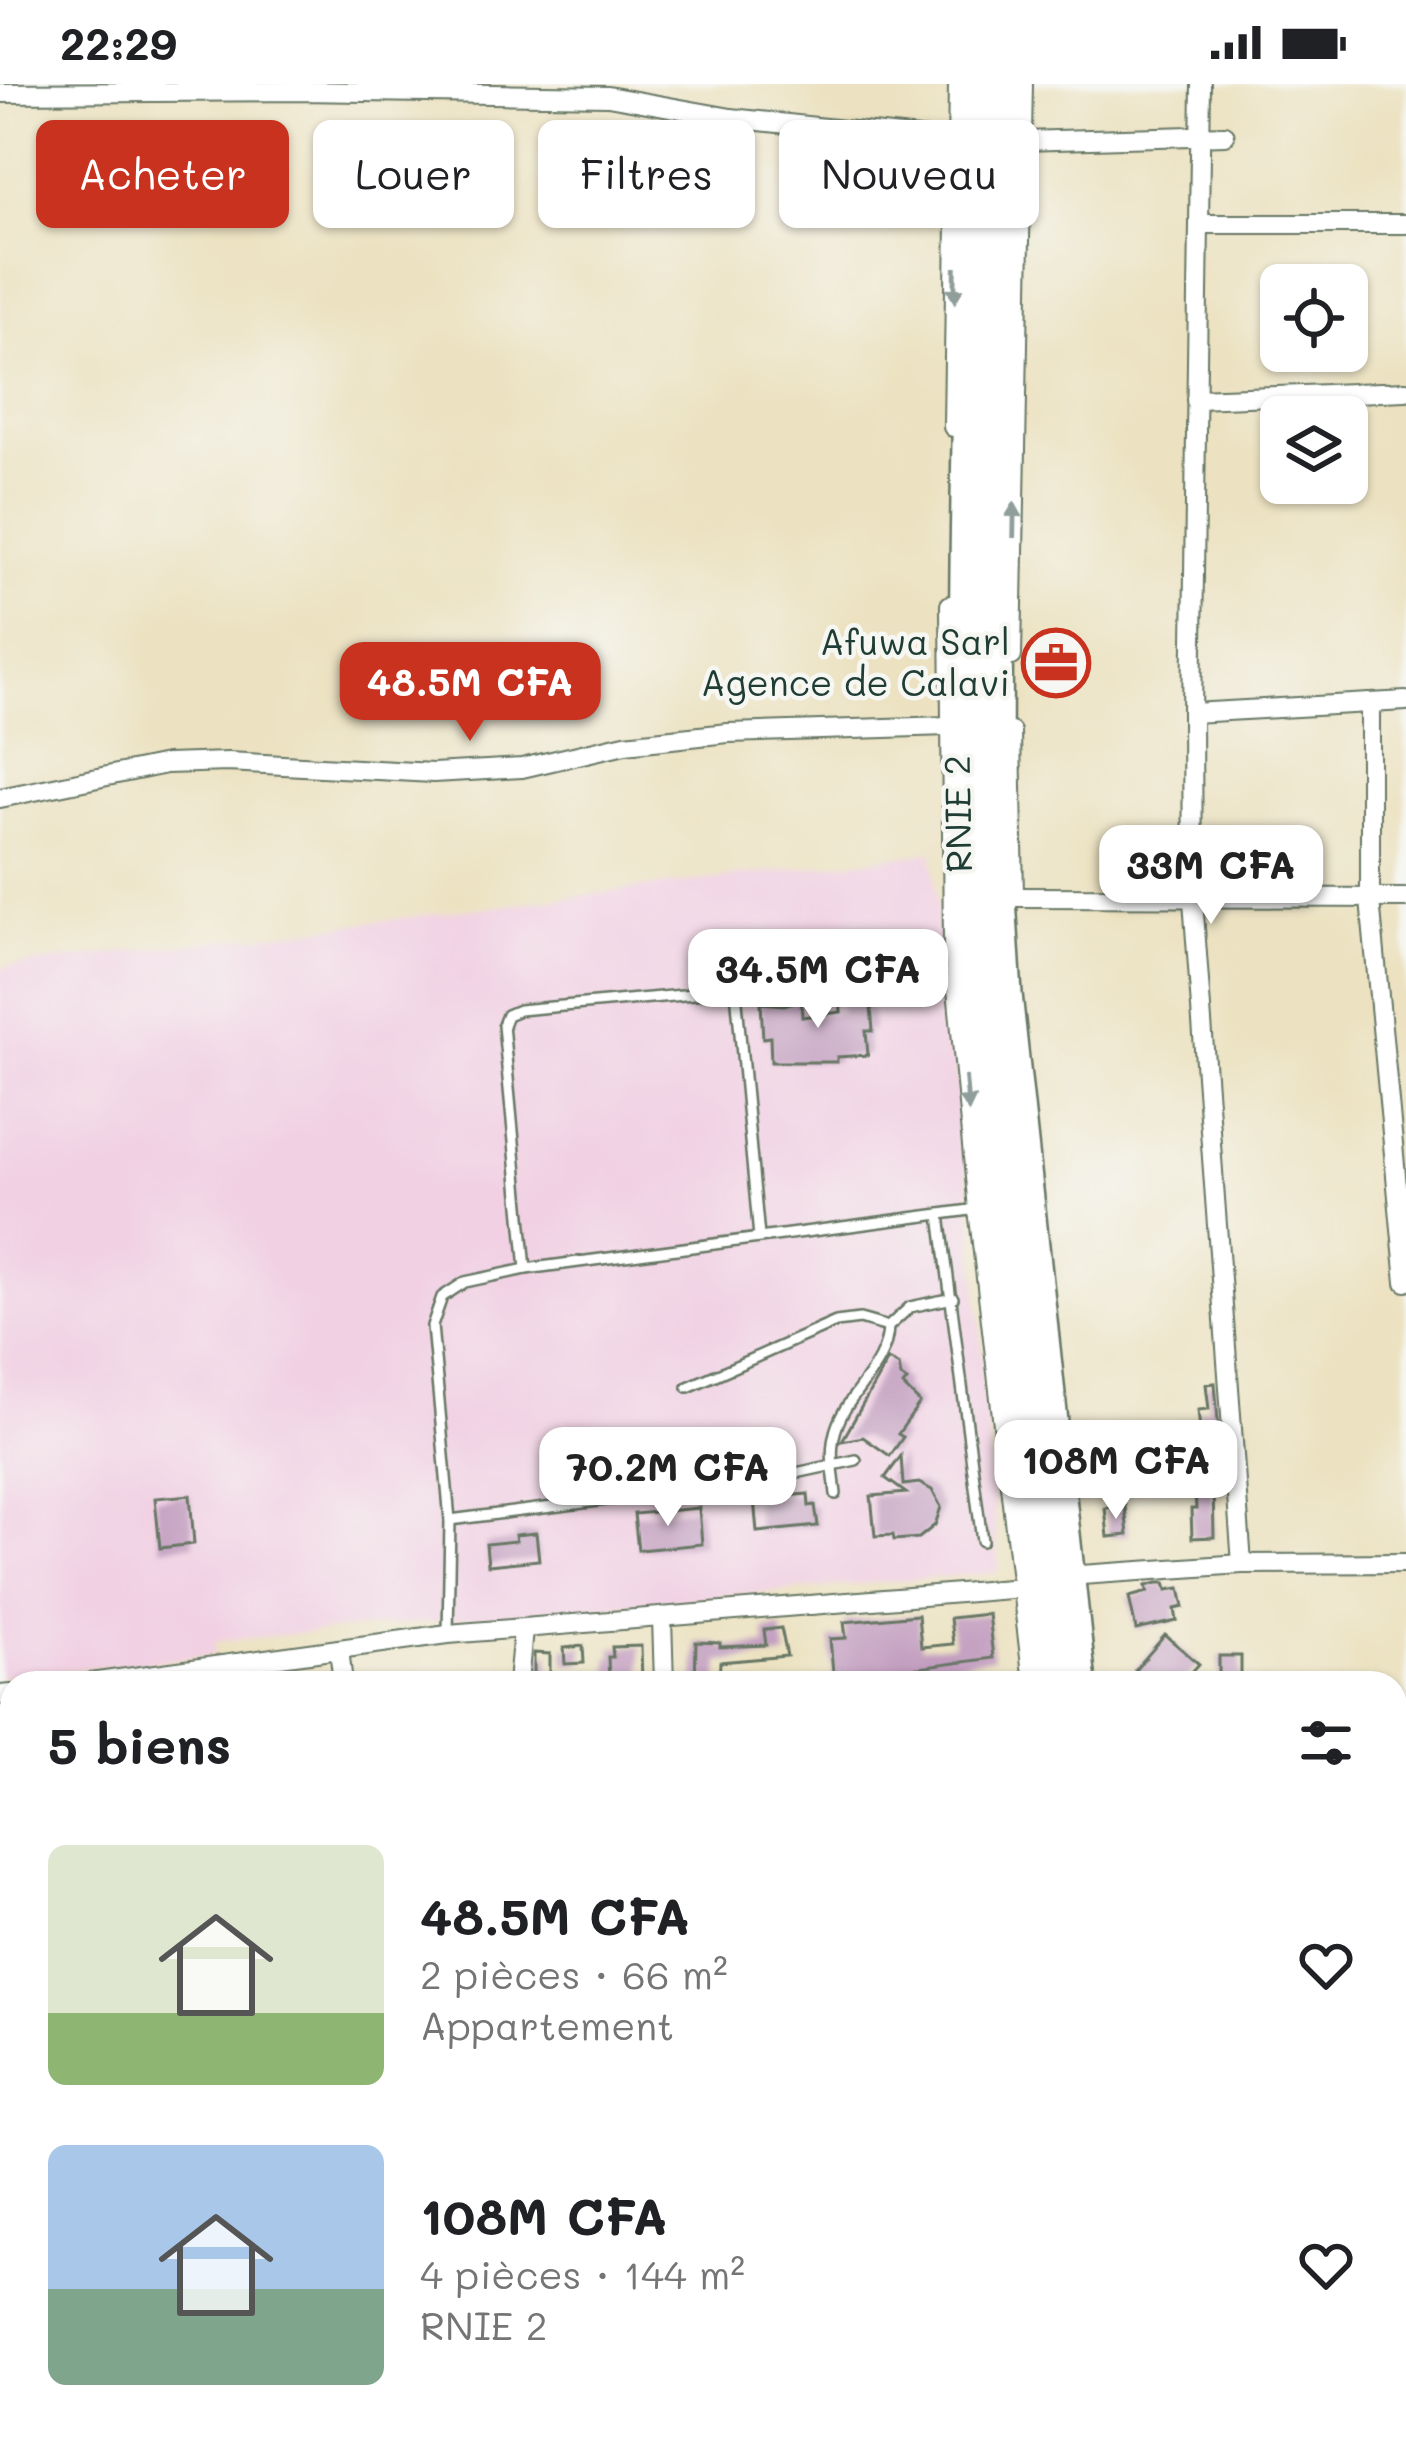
<!DOCTYPE html>
<html lang="fr">
<meta charset="utf-8">
<style>
body{margin:0;font-family:Mali,sans-serif;background:#f6f6f6;color:#202124;height:100vh;display:flex;flex-direction:column;font-size:45px;white-space:nowrap}
*{box-sizing:border-box;margin:0}
p{font-size:39px;color:#757577}
.icon{flex:none;width:66px;height:66px;fill:none;stroke:currentColor;stroke-width:2;stroke-linecap:round;stroke-linejoin:round}
.map{position:relative;flex:1;overflow:hidden}
.side{position:absolute;left:0px;top:1587px;width:1407px;height:771px;display:flex;flex-direction:column;background:#fff;border-radius:36px 36px 0 0;box-shadow:0 3px 9px #0004}
.side>*{flex:none}
.banner{position:absolute;left:36px;top:36px;width:1335px;height:108px;display:flex;gap:24px}
.buttons{position:absolute;left:1260px;top:180px;display:grid;gap:24px}
.buttons a{display:grid;place-items:center;width:108px;height:108px;border-radius:18px;background:#fff;box-shadow:0 3px 9px #0004;font-size:60px}
.price{position:absolute;translate:-50% -102px;padding:0 27px;border-radius:24px;background:#fff;color:#222;font-size:39px;line-height:78px;filter:drop-shadow(0 3px 6px #0008)}
.price::after{content:'';position:absolute;left:50%;top:72px;width:36px;height:27px;margin-left:-18px;background:inherit;clip-path:polygon(0 0,100% 0,50% 100%)}
.price.on{background:#c8321e;color:#fff}
ul{padding:0;list-style:none}
li{display:flex;align-items:center;gap:36px;height:300px;padding:0 48px}
li span{display:grid;place-items:center;flex:none;width:336px;height:240px;border-radius:18px;color:#555}
li>.icon{margin-inline-start:auto}
span .icon{width:144px;height:144px;fill:#fffc;stroke-width:1}
li b{font-size:51px}
h2{display:flex;justify-content:space-between;align-items:center;height:144px;padding:0 48px;font-size:51px}
.pill{padding:0 42px;border-radius:18px;background:#fff;box-shadow:0 3px 9px #0004;font-size:42px;line-height:108px}
.pill.on{background:#c8321e;color:#fff}
.status{display:flex;justify-content:space-between;align-items:center;height:84px;padding:0 60px;background:#fff;direction:ltr}
.status svg{height:33px;fill:currentColor}
.map>svg:first-child{display:block}
</style>
<div class="status"><b>22:29</b><svg viewBox="0 0 49 12"><path d="M0 12V9h3v3zM5 12V6h3v6zM10 12V3h3v9zM15 12V0h3v12zM26 1h20v11H26zM47 4h2v5h-2z"/></svg></div>
<div class="map">
<svg width="1406" height="2357" viewBox="0 0 1406 2357">
<rect width="100%" height="100%" fill="#f6f6f2"/>
<filter id="ink" filterUnits="userSpaceOnUse"><feTurbulence type="fractalNoise" baseFrequency=".00833" numOctaves="2"/><feDisplacementMap in="SourceGraphic" scale="24" xChannelSelector="R" yChannelSelector="G"/><feConvolveMatrix kernelMatrix="1 2 1 2 8 2 1 2 1" color-interpolation-filters="sRGB"/></filter>
<filter id="wash" filterUnits="userSpaceOnUse"><feTurbulence type="fractalNoise" baseFrequency=".004" numOctaves="4" result="noise"/><feDisplacementMap in="SourceGraphic" scale="48" xChannelSelector="R" yChannelSelector="G"/><feGaussianBlur stdDeviation="2.7" result="paint"/><feColorMatrix in="noise" values="0 0 0 0 0 0 0 0 0 0 0 0 0 0 0 0 0 1.4 0 .05"/><feComposite in="paint" operator="in"/></filter>
<g filter="url(#wash)">
<rect width="100%" height="100%" fill="#ece2c1"/>
<polygon fill="#f1d0e3" points="932,768 972,1127 999,1488 226,1556 214,1558 216,1571 0,1593 0,884"/>
<polygon fill="#9ed182" stroke="#5e875b" stroke-width="3" points="487,2346 705,2346 707,2357 489,2357"/>
<g id="blocks">
<g fill="#c29dbf">
<polygon points="870,911 873,947 866,947 868,971 837,973 837,978 771,978 770,953 763,954 761,919 784,921 801,916 802,933 841,928 840,913"/>
<polygon points="888,1276 899,1282 901,1293 907,1297 903,1302 920,1319 898,1350 903,1353 890,1372 863,1353 842,1357"/>
<polygon points="1215,1299 1223,1402 1213,1402 1214,1453 1192,1454 1191,1425 1196,1425 1193,1366 1202,1366 1198,1326 1209,1325 1206,1300"/>
<polygon points="1152,1342 1154,1364 1118,1368 1116,1345"/>
<polygon points="901,1372 903,1401 919,1399 932,1406 941,1423 935,1441 919,1454 894,1456 893,1451 875,1452 871,1412 906,1409 885,1394"/>
<polygon points="808,1410 809,1422 815,1421 818,1442 757,1448 754,1415"/>
<polygon points="190,1411 194,1460 160,1464 155,1414"/>
<polygon points="1125,1422 1128,1451 1108,1453 1105,1424"/>
<polygon points="699,1424 702,1460 638,1466 634,1430"/>
<polygon points="536,1449 539,1476 488,1481 486,1460 516,1457 515,1451"/>
<polygon points="1157,1499 1165,1499 1167,1506 1180,1504 1184,1523 1175,1525 1177,1537 1136,1546 1129,1513 1148,1508 1146,1502"/>
<polygon points="988,1530 993,1574 910,1585 911,1599 834,1599 830,1555 846,1554 844,1538 918,1531 921,1563 953,1560 950,1534"/>
<polygon points="781,1544 787,1572 720,1578 719,1599 695,1599 696,1558 720,1559 720,1563 766,1561 764,1546"/>
<polygon points="1165,1551 1199,1580 1182,1599 1151,1599 1135,1586"/>
<polygon points="583,1562 584,1579 565,1580 564,1564"/>
<polygon points="641,1562 642,1599 609,1599 608,1573 613,1573 612,1563"/>
<polygon points="534,1569 550,1570 550,1595 534,1595"/>
<rect x="1219" y="1572" width="22" height="27"/>
</g>
</g>
</g>
<g filter="url(#ink)">
<use href="#blocks" fill-opacity="0" stroke="#677765" stroke-width="3"/>
<g fill="none" stroke-linecap="round" stroke-linejoin="round">
<defs>
<g id="service">
<polyline points="780,882 782,912"/>
<polyline points="736,907 759,1153"/>
<polyline points="940,1131 982,1457"/>
<polyline points="526,1185 503,941 507,931 519,926 781,902"/>
<polyline points="688,1303 836,1238 860,1235 888,1243 910,1223 953,1214"/>
<path d="M836 1410C834 1391 830 1371 834 1353 842 1311 887 1287 888 1243"/>
<polyline points="450,1436 764,1396 856,1376"/>
<polyline points="448,1550 450,1436 432,1242 442,1213 465,1198 526,1185 978,1125"/>
</g>
<g id="minor">
<polyline points="1201,0 1192,629 1193,816 1242,1480"/>
<polyline points="0,9 300,7 608,12 731,34 957,58"/>
<polyline points="1023,57 1225,51"/>
<polyline points="1200,140 1406,140"/>
<polyline points="1196,315 1406,307"/>
<polyline points="953,343 958,0"/>
<polyline points="950,521 953,863 978,1125 1033,1599"/>
<polyline points="1012,572 1023,0"/>
<polyline points="1370,619 1370,816 1406,1198"/>
<polyline points="1192,629 1406,617"/>
<polyline points="1011,648 1014,812"/>
<polyline points="0,714 166,680 228,678 433,689 522,684 625,660 728,649 949,642"/>
<polyline points="1014,813 1406,814"/>
<polyline points="1081,1491 1242,1480 1406,1479"/>
<polyline points="662,1535 664,1599"/>
<polyline points="339,1565 343,1599"/>
<polyline points="90,1599 448,1550 1022,1504"/>
<polyline points="518,1599 523,1546"/>
<polyline points="0,1611 12,1610"/>
<polyline points="0,1680 12,1696"/>
<polyline points="1395,1739 1406,1738"/>
<polyline points="1395,1881 1406,1880"/>
<polyline points="0,2032 12,2024"/>
<polyline points="1395,2158 1406,2158"/>
<polyline points="285,2346 287,2357"/>
<polyline points="462,2346 464,2357"/>
<polyline points="1106,2346 1107,2357"/>
<polyline points="1169,2346 1170,2357"/>
<polyline points="1296,2346 1379,2357"/>
</g>
<g id="trunk">
<path d="M977 0C972 286 958 574 974 860 988 1107 1024 1353 1051 1599"/>
<polyline points="1004,0 996,325 995,752 1005,910 1079,1599"/>
<polyline points="1124,2346 1125,2357"/>
<polyline points="1151,2346 1152,2357"/>
</g>
</defs>
<use href="#service" stroke="#677765" stroke-width="14"/>
<use href="#minor" stroke="#677765" stroke-width="22"/>
<use href="#trunk" stroke="#677765" stroke-width="38"/>
<use href="#service" stroke="#fff" stroke-width="9"/>
<use href="#minor" stroke="#fff" stroke-width="18"/>
<use href="#trunk" stroke="#fff" stroke-width="33"/>
</g>
<defs><path id="oneway-solid" d="M-6-.8H1V-3.2L6.5 0L1 3.2V.8H-6Z" transform="scale(3)"/></defs>
<g fill="#8f9e9a">
<use href="#oneway-solid" transform="translate(955 201) rotate(91)"/>
<use href="#oneway-solid" transform="translate(1014 436) rotate(-89)"/>
<use href="#oneway-solid" transform="translate(967 1010) rotate(85)"/>
</g>
</g>
<defs>
<symbol id="office-ring" viewBox="-11 -11 22 22"><circle r="9.5" fill="#f6f6f2" stroke="#c8321e" stroke-width="1.5"/><path d="M-6-3h4V-5.5h4V-3h4V5H-6ZM-1-4.5V-3h2v-1.5ZM-6 0V1H6V0Z" fill="#c8321e"/></symbol>
</defs>
<g fill-rule="evenodd">
<use href="#office-ring" x="1018" y="541" width="76" height="76"/>
</g>
<g text-anchor="middle" stroke-width="9" stroke-linejoin="round" paint-order="stroke">
<g font-size="36" fill="#1f3d34" stroke="#f6f6f2" text-anchor="end">
<text x="1010" y="571">Afuwa Sarl<tspan x="1010" dy="41">Agence de Calavi</tspan></text>
</g>
<g font-size="36" fill="#1f3d34" stroke="#f6f6f2">
<text transform="translate(958 730) rotate(-91)" y="13">RNIE 2</text>
</g>
</g>
</svg>
<div class="buttons">
<a><svg class="icon" aria-label="locate" viewBox="0 0 24 24"><circle cx="12" cy="12" r="6"/><path d="M12 2v4M12 18v4M2 12h4M18 12h4"/></svg></a>
<a><svg class="icon" aria-label="layers" viewBox="0 0 24 24"><path d="M12 4l9 5-9 5-9-5zM3 14l9 5 9-5"/></svg></a>
</div>
<b class="price on" style="left:470px;top:660px">48.5M CFA</b>
<b class="price" style="left:1211px;top:843px">33M CFA</b>
<b class="price" style="left:818px;top:947px">34.5M CFA</b>
<b class="price" style="left:1116px;top:1438px">108M CFA</b>
<b class="price" style="left:668px;top:1445px">70.2M CFA</b>
<div class="banner">
<a class="pill on">Acheter</a>
<a class="pill">Louer</a>
<a class="pill">Filtres</a>
<a class="pill">Nouveau</a>
</div>
<section class="side">
<h2>5 biens<svg class="icon" aria-label="filters" viewBox="0 0 24 24"><path d="M4 7h16M4 17h16"/><circle cx="9" cy="7" r="2"/><circle cx="15" cy="17" r="2"/></svg></h2>
<ul>
<li><span style="background:linear-gradient(#dfe7d0 70%,#8fb573 0)"><svg class="icon" aria-label="home" viewBox="0 0 24 24"><path d="M3 11l9-7 9 7M6 9v11h12V9"/></svg></span><div><b>48.5M CFA</b><p>2 pièces · 66 m²</p><p>Appartement</p></div><svg class="icon" aria-label="heart" viewBox="0 0 24 24"><path d="M12 20l-8-8c-3-5 5-10 8-4 3-6 11-1 8 4z"/></svg></li>
<li><span style="background:linear-gradient(#a9c7e8 60%,#7fa58c 0)"><svg class="icon" aria-label="home" viewBox="0 0 24 24"><path d="M3 11l9-7 9 7M6 9v11h12V9"/></svg></span><div><b>108M CFA</b><p>4 pièces · 144 m²</p><p>RNIE 2</p></div><svg class="icon" aria-label="heart" viewBox="0 0 24 24"><path d="M12 20l-8-8c-3-5 5-10 8-4 3-6 11-1 8 4z"/></svg></li>
</ul>
</section>
</div>
